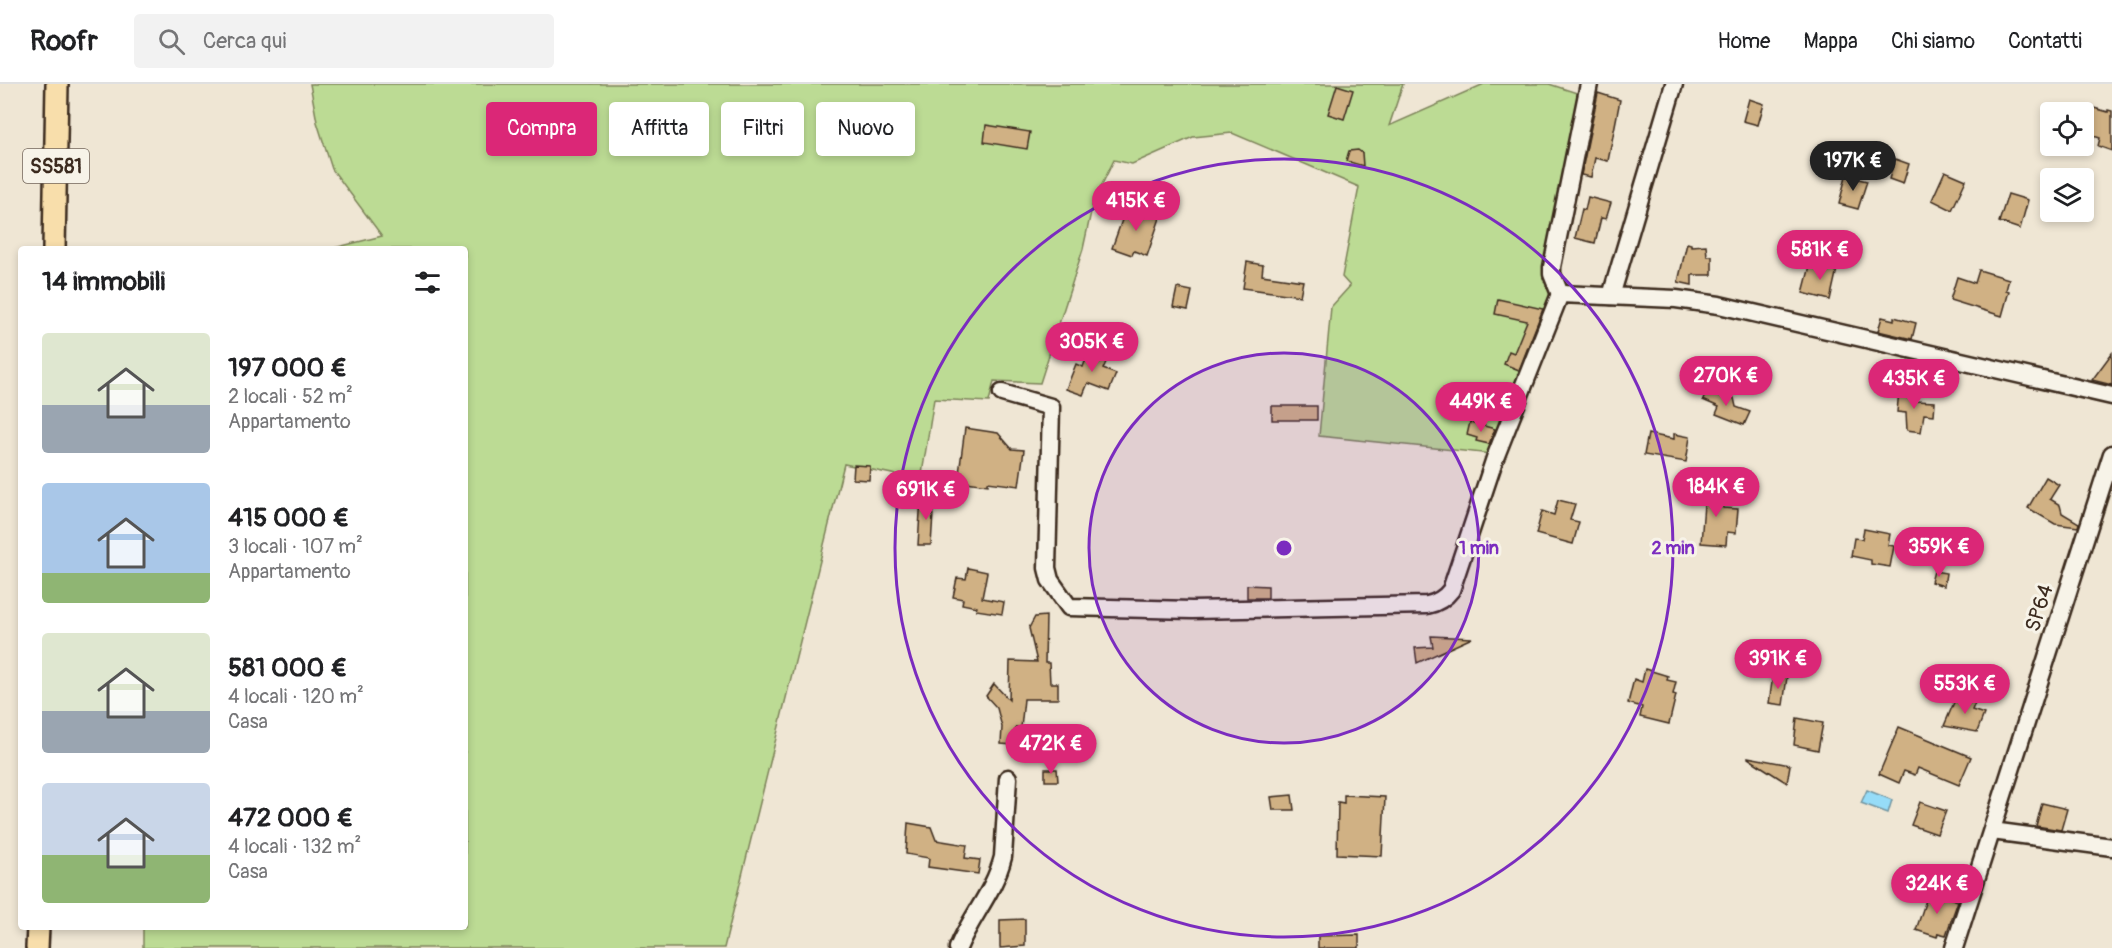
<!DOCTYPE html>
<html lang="it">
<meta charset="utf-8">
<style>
body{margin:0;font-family:Pangolin,sans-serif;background:#f2f2f2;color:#202124;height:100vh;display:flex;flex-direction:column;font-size:22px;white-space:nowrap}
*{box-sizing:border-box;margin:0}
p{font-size:20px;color:#757577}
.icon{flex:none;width:33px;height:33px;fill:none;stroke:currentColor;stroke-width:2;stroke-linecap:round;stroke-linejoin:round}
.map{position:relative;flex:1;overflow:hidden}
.drawer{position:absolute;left:18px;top:162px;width:450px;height:684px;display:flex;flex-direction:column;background:#fff;border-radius:6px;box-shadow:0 3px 9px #0003}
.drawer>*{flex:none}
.hud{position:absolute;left:486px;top:18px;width:570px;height:54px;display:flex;gap:12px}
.buttons{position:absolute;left:2040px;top:18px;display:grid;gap:12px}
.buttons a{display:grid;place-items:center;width:54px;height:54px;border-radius:6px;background:#fff;box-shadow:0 3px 9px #0003;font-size:30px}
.price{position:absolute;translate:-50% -51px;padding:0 14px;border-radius:21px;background:#db2777;color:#fff;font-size:20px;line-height:39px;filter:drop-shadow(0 2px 3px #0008)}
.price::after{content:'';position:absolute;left:50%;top:36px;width:18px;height:14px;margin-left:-9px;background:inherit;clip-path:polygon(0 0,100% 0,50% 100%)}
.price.selected{background:#222;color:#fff}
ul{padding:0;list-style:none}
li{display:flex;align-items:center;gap:18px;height:150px;padding:0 24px}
li span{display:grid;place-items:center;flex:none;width:168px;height:120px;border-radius:6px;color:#555}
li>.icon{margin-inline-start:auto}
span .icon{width:72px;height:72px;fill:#fffc;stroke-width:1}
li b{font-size:26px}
h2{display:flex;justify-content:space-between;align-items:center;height:72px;padding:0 24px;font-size:26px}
.chip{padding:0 21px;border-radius:6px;background:#fff;box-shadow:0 3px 9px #0003;font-size:21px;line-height:54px}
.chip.selected{background:#db2777;color:#fff}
header{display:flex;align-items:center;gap:36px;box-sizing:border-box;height:84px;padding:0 30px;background:#fff;border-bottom:2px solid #e0e0e0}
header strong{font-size:28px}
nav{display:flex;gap:33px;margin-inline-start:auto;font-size:21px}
.search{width:420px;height:54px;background:#f2f2f2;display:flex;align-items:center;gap:15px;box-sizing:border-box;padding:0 21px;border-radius:6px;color:#757577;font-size:22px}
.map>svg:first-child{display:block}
</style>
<header>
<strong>Roofr</strong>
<div class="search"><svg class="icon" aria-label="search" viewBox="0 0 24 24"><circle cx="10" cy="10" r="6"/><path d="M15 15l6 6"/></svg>Cerca qui</div>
<nav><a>Home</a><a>Mappa</a><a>Chi siamo</a><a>Contatti</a></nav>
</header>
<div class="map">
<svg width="2112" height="864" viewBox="0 0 2112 864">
<rect width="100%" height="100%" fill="#efe6d4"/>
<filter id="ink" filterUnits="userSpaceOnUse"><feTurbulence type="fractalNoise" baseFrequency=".0167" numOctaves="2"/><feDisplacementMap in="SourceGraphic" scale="12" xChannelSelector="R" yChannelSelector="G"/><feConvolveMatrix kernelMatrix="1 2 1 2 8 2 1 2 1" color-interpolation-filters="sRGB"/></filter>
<g filter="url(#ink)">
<polygon fill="#bcdb94" stroke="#7c8259" stroke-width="1.5" points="310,0 1403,0 1389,42 1484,0 1549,0 1580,10 1554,212 1492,370 1319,352 1331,223 1350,202 1342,193 1359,103 1232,49 1193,53 1132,80 1114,76 1093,119 1083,165 1040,299 994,297 989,318 934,315 921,396 844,380 724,864 143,864 143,843 465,843 465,165 330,165 382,152 332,85 317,38"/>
<polygon fill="#96dcf8" stroke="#7295a1" stroke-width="1.5" points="1867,706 1892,716 1888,729 1861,719"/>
<g fill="#d0b184" stroke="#3b2a1e" stroke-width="1.5">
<polygon points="1337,1 1353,6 1344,35 1328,30"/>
<polygon points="1598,9 1620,16 1608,77 1595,74 1591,93 1581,91"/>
<polygon points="1749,15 1764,20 1758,41 1743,37"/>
<polygon points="2094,24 2108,28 2108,26 2112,27 2112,67 2098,62 2100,54 2087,50"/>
<polygon points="986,41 1030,48 1027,65 984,58"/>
<polygon points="1358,66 1362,69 1363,82 1346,77 1349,67"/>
<polygon points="1895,75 1909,80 1903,100 1889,95"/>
<polygon points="1945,87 1966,96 1952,126 1932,116"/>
<polygon points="1846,92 1867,97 1858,125 1839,120"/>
<polygon points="2008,110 2028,116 2020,145 1999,138"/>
<polygon points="1588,113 1611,119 1606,135 1601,134 1595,159 1575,154 1582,125 1585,126"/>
<polygon points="1127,122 1160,134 1147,172 1134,167 1132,171 1112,164"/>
<polygon points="1687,159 1691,160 1691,162 1706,161 1707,172 1712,172 1712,191 1692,191 1692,201 1678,198"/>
<polygon points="1247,178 1263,181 1262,191 1303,197 1300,212 1243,204"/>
<polygon points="1811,178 1837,185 1830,216 1803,209"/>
<polygon points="1979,186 2009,195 2006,206 2009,207 2002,232 1950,216 1957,193 1975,199"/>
<polygon points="1177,204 1192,207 1188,226 1173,223"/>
<polygon points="1498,215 1543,225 1519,286 1504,280 1509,267 1514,269 1527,237 1495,230"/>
<polygon points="1882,233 1894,236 1894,233 1916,239 1912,255 1878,247"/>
<polygon points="1091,262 1110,269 1103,285 1116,290 1109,307 1088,299 1083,311 1066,305 1076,280 1083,283"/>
<polygon points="2112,269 2112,301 2092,296"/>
<polygon points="1708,304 1734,314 1736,323 1750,328 1744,341 1716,330 1719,323 1703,316"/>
<polygon points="1899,306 1916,307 1916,317 1935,318 1934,331 1924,330 1921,348 1907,346 1906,329 1897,328"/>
<rect x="1272" y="322" width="45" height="14"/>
<polygon points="1470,338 1495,345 1489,360 1476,357 1477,354 1467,351"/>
<polygon points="965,344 998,349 1012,365 1024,366 1019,402 988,398 988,401 958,397"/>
<polygon points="1648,350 1674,355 1674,350 1690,353 1686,378 1644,371"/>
<polygon points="854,381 870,382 869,396 853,395"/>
<polygon points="2046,393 2059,401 2050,415 2060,421 2062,429 2079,439 2078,443 2055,440 2028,424"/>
<polygon points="1699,405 1725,407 1723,424 1738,425 1736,449 1727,448 1726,461 1701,459 1704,420 1698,419"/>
<polygon points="921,413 934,414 931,461 918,461"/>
<polygon points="1558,416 1575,420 1570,436 1579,438 1573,460 1536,450 1542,427 1554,431"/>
<polygon points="1864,445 1890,450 1888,461 1894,462 1890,483 1871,480 1871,476 1851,472 1854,454 1862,455"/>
<polygon points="968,484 987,488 982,514 1004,518 1002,530 976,526 977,523 962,520 963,515 953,513 957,494 966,495"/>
<polygon points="1934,487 1946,489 1944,502 1931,498"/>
<polygon points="1247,501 1268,502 1268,514 1247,514"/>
<polygon points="1046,532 1045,579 1049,579 1050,599 1058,599 1058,615 1024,615 1021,644 1016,643 1013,661 1001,660 1002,643 997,624 986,612 994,600 1009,616 1010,577 1037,578 1029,544 1035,533"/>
<polygon points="1431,552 1472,554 1417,579 1415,564 1433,563"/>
<polygon points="1645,585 1668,592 1667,596 1676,598 1673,610 1676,611 1669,640 1640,633 1642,623 1628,619 1634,595 1642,598"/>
<polygon points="1773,591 1787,593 1783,621 1769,619"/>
<polygon points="1965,610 1977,614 1972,626 1984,630 1977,648 1944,642 1955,616 1961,619"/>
<polygon points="1797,634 1823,639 1818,666 1794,661"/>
<polygon points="1899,643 1971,673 1959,701 1918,684 1915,691 1904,687 1899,699 1879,690"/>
<polygon points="1748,673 1790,681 1787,699 1748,674"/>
<polygon points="1045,685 1057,685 1058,697 1045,697"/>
<polygon points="1292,711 1294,726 1273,726 1271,713"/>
<polygon points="1344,711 1385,713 1382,772 1337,770 1338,718 1344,719"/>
<polygon points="1920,718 1946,727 1937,750 1911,741"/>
<polygon points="2042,719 2067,725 2061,746 2036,742"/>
<polygon points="908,739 931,743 936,756 967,761 965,774 980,776 978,790 928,783 929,774 906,770"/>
<polygon points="1929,807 1958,817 1946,851 1938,849 1937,853 1916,846"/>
<polygon points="1025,835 1025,862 1000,864 1000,836"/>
<polygon points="1359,851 1359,864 1318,864 1318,852"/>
</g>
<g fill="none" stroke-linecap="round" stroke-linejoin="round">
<defs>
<g id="minor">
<polyline points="1560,210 1552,190 1552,183 1589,0"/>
<polyline points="1611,212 1674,0"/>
<path d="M1002 309 1051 323 1047 484 1050 496 1069 523 1192 526 1427 521C1437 519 1445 514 1451 506L1495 374 1560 210 1676 215 1719 221 2112 312"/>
<polyline points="1992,747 2112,763"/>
<path d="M958 864C971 832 994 808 1003 773L1008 694"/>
<polyline points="1954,864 2112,370"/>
</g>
<g id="major">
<polyline points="54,165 57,0"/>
<polyline points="37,864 38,843"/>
</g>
</defs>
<use href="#minor" stroke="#3b2a1e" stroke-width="21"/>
<use href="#major" stroke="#3b2a1e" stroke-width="26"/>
<use href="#minor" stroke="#f7f3e8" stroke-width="16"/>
<use href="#major" stroke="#f8deab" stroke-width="21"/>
</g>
</g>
<circle cx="1284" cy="464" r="195" fill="#7b2cbf" fill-opacity=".12"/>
<g fill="none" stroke="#7b2cbf" stroke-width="3">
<circle cx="1284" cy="464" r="195"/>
<circle cx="1284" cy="464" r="389"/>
</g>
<g text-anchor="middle" stroke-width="6" stroke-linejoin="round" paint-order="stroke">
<rect fill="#f7f3e8" stroke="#73665b" stroke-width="1.5" x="23" y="65" width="66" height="34" rx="4.5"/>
<g font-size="20" font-weight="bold" fill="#3b2a1e">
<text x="56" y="89">SS581</text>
</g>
<g font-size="21" fill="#3b2a1e" stroke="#f7f3e8">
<text transform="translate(2039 524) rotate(-72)" y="7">SP64</text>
</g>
</g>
<circle cx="1284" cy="464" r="9" fill="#7b2cbf" stroke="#f7f3e8" stroke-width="3"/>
<g font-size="18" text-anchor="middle" font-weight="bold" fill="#7b2cbf" stroke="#f7f3e8" stroke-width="6" stroke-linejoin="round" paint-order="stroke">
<text x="1479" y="470">1 min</text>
<text x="1673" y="470">2 min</text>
</g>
</svg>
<div class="buttons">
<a><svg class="icon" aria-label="locate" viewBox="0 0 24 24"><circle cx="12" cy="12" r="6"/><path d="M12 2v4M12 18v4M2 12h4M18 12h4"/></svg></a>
<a><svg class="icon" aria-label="layers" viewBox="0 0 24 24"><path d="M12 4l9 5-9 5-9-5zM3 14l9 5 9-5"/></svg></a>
</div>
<b class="price selected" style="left:1853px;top:108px">197K €</b>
<b class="price" style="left:1136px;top:148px">415K €</b>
<b class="price" style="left:1820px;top:197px">581K €</b>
<b class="price" style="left:1092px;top:289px">305K €</b>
<b class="price" style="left:1726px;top:323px">270K €</b>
<b class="price" style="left:1914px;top:326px">435K €</b>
<b class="price" style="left:1481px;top:349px">449K €</b>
<b class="price" style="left:1716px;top:434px">184K €</b>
<b class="price" style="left:926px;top:437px">691K €</b>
<b class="price" style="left:1939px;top:494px">359K €</b>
<b class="price" style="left:1778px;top:606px">391K €</b>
<b class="price" style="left:1965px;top:631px">553K €</b>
<b class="price" style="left:1051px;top:691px">472K €</b>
<b class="price" style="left:1937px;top:831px">324K €</b>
<div class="hud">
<a class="chip selected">Compra</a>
<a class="chip">Affitta</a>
<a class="chip">Filtri</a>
<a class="chip">Nuovo</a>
</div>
<section class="drawer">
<h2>14 immobili<svg class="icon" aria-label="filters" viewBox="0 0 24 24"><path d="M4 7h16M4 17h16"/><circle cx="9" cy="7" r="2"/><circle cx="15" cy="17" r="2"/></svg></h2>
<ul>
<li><span style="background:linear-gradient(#dfe7d0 60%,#9aa5b1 0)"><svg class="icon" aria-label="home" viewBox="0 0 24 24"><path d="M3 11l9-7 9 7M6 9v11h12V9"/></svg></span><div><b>197 000 €</b><p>2 locali · 52 m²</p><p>Appartamento</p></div></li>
<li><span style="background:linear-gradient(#a9c7e8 75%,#8fb573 0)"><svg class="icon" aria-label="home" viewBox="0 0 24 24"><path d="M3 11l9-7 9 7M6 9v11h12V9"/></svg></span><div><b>415 000 €</b><p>3 locali · 107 m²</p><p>Appartamento</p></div></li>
<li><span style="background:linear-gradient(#dfe7d0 65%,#9aa5b1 0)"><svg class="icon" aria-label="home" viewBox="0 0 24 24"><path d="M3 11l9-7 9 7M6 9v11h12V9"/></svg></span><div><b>581 000 €</b><p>4 locali · 120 m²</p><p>Casa</p></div></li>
<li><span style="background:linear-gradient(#c9d6e8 60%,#8fb573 0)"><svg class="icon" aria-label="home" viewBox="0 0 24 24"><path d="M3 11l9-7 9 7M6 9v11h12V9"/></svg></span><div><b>472 000 €</b><p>4 locali · 132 m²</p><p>Casa</p></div></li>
</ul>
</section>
</div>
